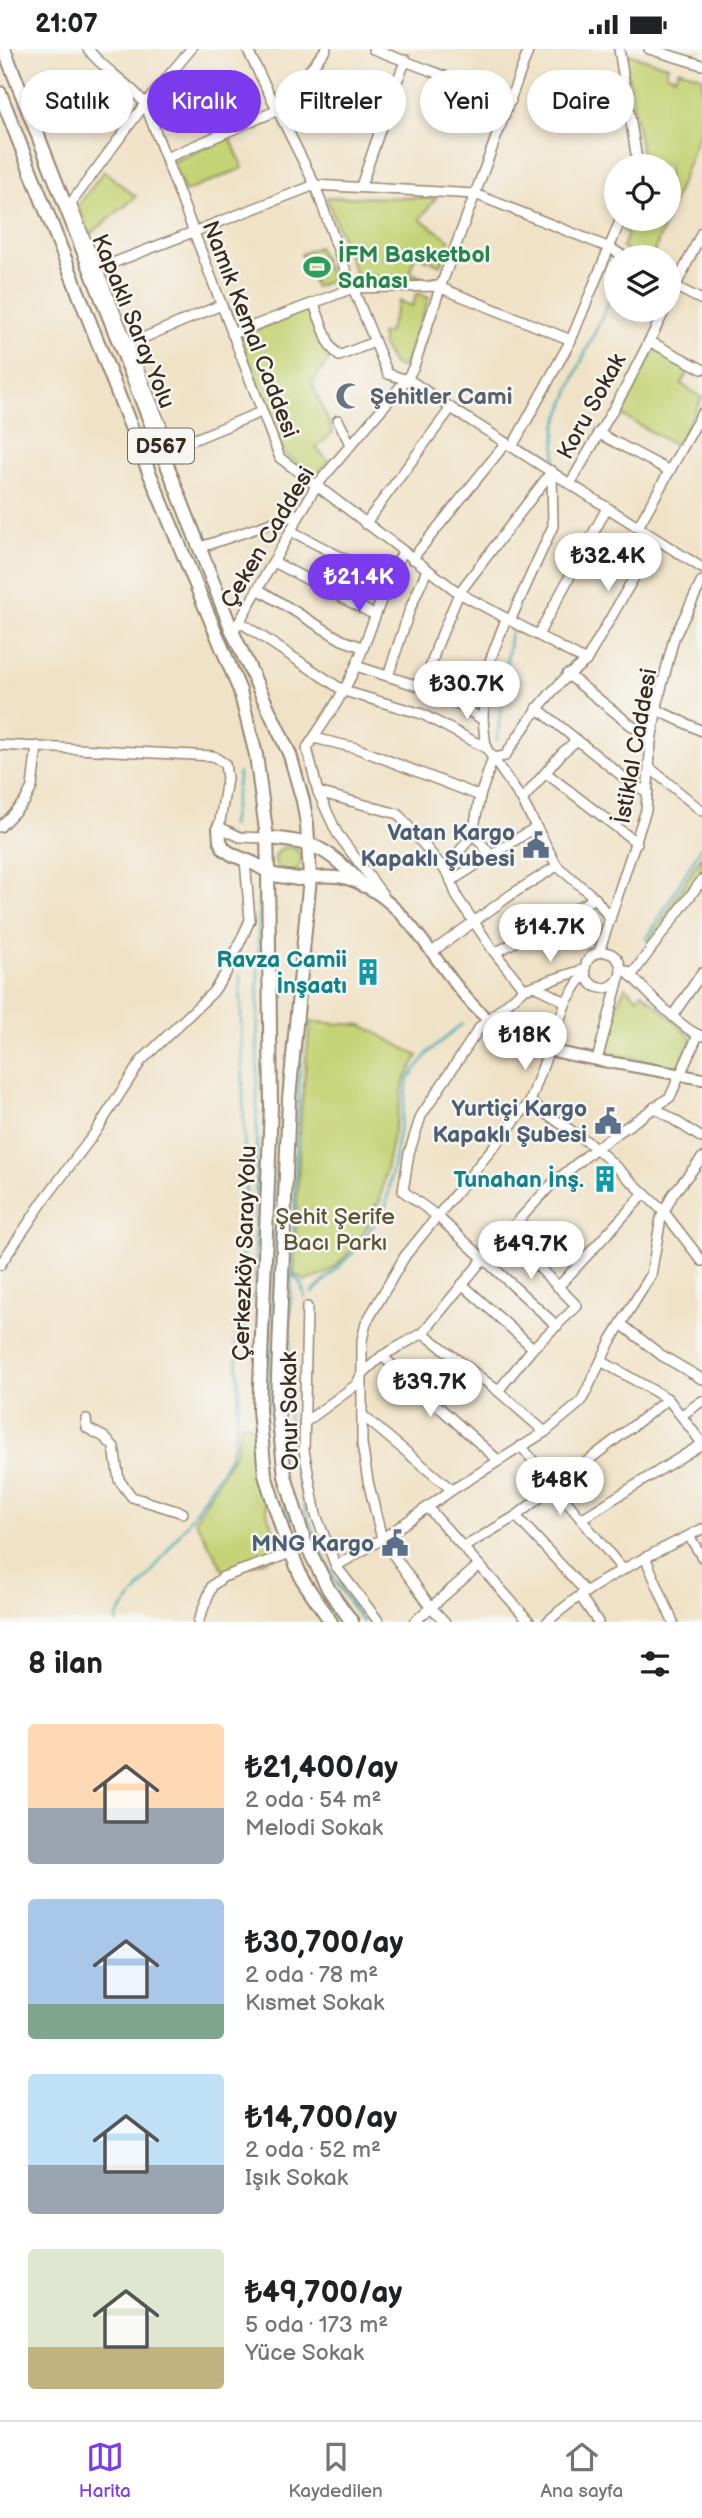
<!DOCTYPE html>
<html lang="tr">
<meta charset="utf-8">
<style>
body{margin:0;font-family:"Balsamiq Sans",sans-serif;background:#f2f2f2;color:#202124;height:100vh;display:flex;flex-direction:column;font-size:26px;white-space:nowrap}
*{box-sizing:border-box;margin:0}
p{font-size:23px;color:#757577}
.icon{flex:none;width:38px;height:38px;fill:none;stroke:currentColor;stroke-width:2;stroke-linecap:round;stroke-linejoin:round}
.map{position:relative;height:1573px;overflow:hidden}
.side{display:flex;flex-direction:column;background:#fff;flex:1}
.side>*{flex:none}
.top-card{position:absolute;left:21px;top:21px;width:662px;height:63px;display:flex;gap:14px}
.tools{position:absolute;left:604px;top:105px;display:grid;gap:14px}
.tools a{display:grid;place-items:center;width:77px;height:77px;border-radius:50%;background:#fff;box-shadow:0 4px 10px #0003;font-size:35px}
.price{position:absolute;translate:-50% -60px;padding:0 16px;border-radius:24px;background:#fff;color:#222;font-size:23px;line-height:46px;filter:drop-shadow(0 2px 4px #0008)}
.price::after{content:'';position:absolute;left:50%;top:42px;width:21px;height:16px;margin-left:-10px;background:inherit;clip-path:polygon(0 0,100% 0,50% 100%)}
.price.selected{background:#7c3aed;color:#fff}
ul{padding:0;list-style:none}
li{display:flex;align-items:center;gap:21px;height:175px;padding:0 28px}
li span{display:grid;place-items:center;flex:none;width:196px;height:140px;border-radius:7px;color:#555}
li>.icon{margin-inline-start:auto}
span .icon{width:84px;height:84px;fill:#fffc;stroke-width:1}
li b{font-size:30px}
h2{display:flex;justify-content:space-between;align-items:center;height:84px;padding:0 28px;font-size:30px}
.chip{padding:0 24px;border-radius:32px;background:#fff;box-shadow:0 4px 10px #0003;font-size:24px;line-height:63px}
.chip.selected{background:#7c3aed;color:#fff}
.status{display:flex;justify-content:space-between;align-items:center;height:49px;padding:0 35px;background:#fff;direction:ltr}
.status svg{height:19px;fill:currentColor}
.dock{display:flex;justify-content:space-around;align-items:center;height:98px;border-top:2px solid #e0e0e0;background:#fff;font-size:19px;color:#757577}
.dock a{display:grid;justify-items:center;gap:4px}
.dock .selected{color:#7c3aed}
.map>svg:first-child{display:block}
</style>
<div class="status"><b>21:07</b><svg viewBox="0 0 49 12"><path d="M0 12V9h3v3zM5 12V6h3v6zM10 12V3h3v9zM15 12V0h3v12zM26 1h20v11H26zM47 4h2v5h-2z"/></svg></div>
<div class="map">
<svg width="702" height="1573" viewBox="0 0 702 1573">
<rect width="100%" height="100%" fill="#f6f6f2"/>
<filter id="ink" filterUnits="userSpaceOnUse"><feTurbulence type="fractalNoise" baseFrequency=".0143" numOctaves="2"/><feDisplacementMap in="SourceGraphic" scale="14" xChannelSelector="R" yChannelSelector="G"/><feConvolveMatrix kernelMatrix="1 2 1 2 8 2 1 2 1" color-interpolation-filters="sRGB"/></filter>
<filter id="wash" filterUnits="userSpaceOnUse"><feTurbulence type="fractalNoise" baseFrequency=".00686" numOctaves="4" result="noise"/><feDisplacementMap in="SourceGraphic" scale="28" xChannelSelector="R" yChannelSelector="G"/><feGaussianBlur stdDeviation="1.57" result="paint"/><feColorMatrix in="noise" values="0 0 0 0 0 0 0 0 0 0 0 0 0 0 0 0 0 1.4 0 .05"/><feComposite in="paint" operator="in"/></filter>
<g filter="url(#wash)">
<rect width="100%" height="100%" fill="#f0e2c6"/>
<g fill="#c4d375" stroke="#807e4a" stroke-width="2">
<polygon points="624,4 668,17 666,24 675,28 679,20 702,28 702,76 669,166 668,117 644,117"/>
<polygon points="230,88 243,119 185,143 172,113"/>
<polygon points="104,122 136,148 89,186 78,157"/>
<polygon points="326,148 436,149 420,170 450,191 445,203 439,201 436,208 443,210 441,216 415,207 410,223 425,230 423,232 356,226"/>
<polygon points="627,170 667,170 652,208 641,208 622,199 628,185 623,182"/>
<polygon points="318,198 332,231 315,238 301,205"/>
<polygon points="417,244 429,249 403,319 393,316 383,298 381,285 388,284 399,252 412,257"/>
<polygon points="306,261 311,263 330,309 312,335 333,383 316,399 328,411 316,428 284,404 239,288"/>
<polygon points="654,299 690,319 681,335 702,349 676,397 620,365"/>
<circle cx="288" cy="811" r="13"/>
<polygon points="702,806 702,828 652,895 649,893"/>
<polygon points="625,938 638,949 642,943 693,990 679,1018 603,1003 616,957"/>
<path d="M310 973 362 976 418 1007 404 1032 379 1156H375C371 1179 347 1210 327 1224 321 1228 313 1230 306 1232L294 1225 301 1061Z"/>
<polygon points="241,1374 252,1377 268,1467 283,1502 279,1507 225,1524 195,1471 236,1401"/>
</g>
<g fill="none" stroke-linecap="round" stroke-linejoin="round">
<g stroke="#3babb8" stroke-width="2.5">
<polyline points="630,208 631,205"/>
<polyline points="555,414 556,377 578,320 616,237"/>
<polyline points="497,691 511,582"/>
<polyline points="231,777 239,724"/>
<polyline points="646,891 702,797"/>
<path d="M315 897 303 982 299 1030 287 1349C292 1431 311 1507 363 1573"/>
<polyline points="240,925 246,1164 237,1261 244,1277"/>
<path d="M278 1092 269 1338C271 1398 281 1454 303 1510"/>
<path d="M291 1226C302 1231 302 1238 305 1249"/>
<polyline points="312,1244 356,1201 386,1157 408,1030 429,1003 462,975"/>
<polyline points="116,1573 118,1566 143,1535 194,1465 228,1411 234,1395 239,1344 236,1289 247,1275 246,1254 255,1246 259,839"/>
</g>
</g>
</g>
<g filter="url(#ink)">
<g fill="none" stroke-linecap="round" stroke-linejoin="round">
<defs>
<g id="minor">
<path d="M88 0C104 22 129 33 145 55L280 409 459 544 586 612"/>
<polyline points="247,0 315,136 342,212 388,325 411,332 451,359 702,519"/>
<polyline points="373,0 511,52"/>
<polyline points="619,0 638,117"/>
<polyline points="649,0 702,16"/>
<polyline points="166,109 278,61 326,0"/>
<polyline points="361,137 395,37 406,11"/>
<polyline points="71,155 171,400"/>
<polyline points="68,158 145,55 191,0"/>
<polyline points="92,222 315,136 475,145 610,199 625,208"/>
<polyline points="668,234 702,251"/>
<polyline points="668,253 702,183"/>
<polyline points="314,255 330,297 339,307 374,293"/>
<polyline points="232,285 353,239 436,237 571,291"/>
<polyline points="649,292 702,320"/>
<polyline points="124,297 221,256"/>
<polyline points="338,371 350,395"/>
<polyline points="598,384 670,422"/>
<polyline points="512,398 571,291 621,170"/>
<polyline points="166,402 261,363"/>
<polyline points="570,435 626,338 665,261"/>
<polyline points="365,475 451,359"/>
<polyline points="638,478 702,364"/>
<polyline points="291,482 387,532"/>
<polyline points="201,498 301,464"/>
<polyline points="412,510 506,394"/>
<polyline points="274,513 375,566"/>
<polyline points="258,540 342,591 362,598"/>
<polyline points="510,572 553,477 552,422"/>
<polyline points="240,573 344,642 422,665 486,699 522,751 557,817 595,849 610,870"/>
<polyline points="233,584 316,437 407,330 414,317 440,239 529,0"/>
<polyline points="538,586 607,459"/>
<polyline points="356,617 440,644 483,671"/>
<polyline points="567,625 651,692"/>
<polyline points="388,627 410,560 427,521"/>
<polyline points="424,638 437,597 459,544 552,422"/>
<polyline points="537,659 632,735 648,743"/>
<polyline points="657,661 702,682"/>
<polyline points="314,689 356,699 480,747"/>
<polyline points="0,696 213,707 225,715 227,730 219,778 240,788 267,789"/>
<polyline points="486,699 483,671 485,625 506,570"/>
<polyline points="650,719 702,762"/>
<polyline points="546,724 637,794"/>
<polyline points="318,743 398,765 449,826 457,848 495,904 524,940"/>
<polyline points="522,751 562,704 577,691"/>
<polyline points="0,778 25,752 32,738 37,697"/>
<polyline points="473,784 492,808"/>
<path d="M449 826 454 810 473 784 480 747 493 709 505 707C528 672 551 637 586 612L656 490"/>
<polyline points="451,832 536,778"/>
<path d="M383 846 337 784 318 743 307 699C324 673 342 648 355 619 372 580 382 541 403 503"/>
<circle cx="603" cy="921" r="18"/>
<polyline points="432,903 512,845 557,817"/>
<polyline points="599,903 646,761 651,692 659,648 674,589 702,532"/>
<polyline points="495,904 595,849"/>
<path d="M627 922C641 937 684 983 702 987"/>
<polyline points="631,927 702,831"/>
<polyline points="534,937 566,953"/>
<polyline points="673,966 702,924"/>
<polyline points="597,1011 618,933"/>
<polyline points="530,1053 596,1099 664,1163 702,1212"/>
<polyline points="654,1058 702,1089"/>
<polyline points="0,1216 44,1151 94,1085 141,1012 213,943 226,924 250,871 245,811"/>
<polyline points="462,1235 533,1299"/>
<polyline points="558,1238 644,1145"/>
<polyline points="307,1258 304,1401 316,1466 336,1517 379,1573"/>
<polyline points="621,1275 661,1306 702,1330"/>
<polyline points="557,1277 437,1167 403,1142 409,1104 421,1067 480,978 524,940 585,920"/>
<polyline points="423,1284 498,1342 545,1383"/>
<polyline points="382,1307 498,1411"/>
<polyline points="601,1312 668,1350 702,1394"/>
<polyline points="498,1342 533,1299 577,1257 506,1185"/>
<polyline points="362,1366 452,1441"/>
<polyline points="682,1366 702,1352"/>
<polyline points="86,1370 87,1379 104,1388 114,1398 119,1431 132,1448 183,1464"/>
<polyline points="304,1374 356,1336 362,1325 382,1307 423,1284 483,1210 552,1135 596,1099 670,1048 698,986"/>
<polyline points="521,1397 623,1521"/>
<polyline points="428,1459 530,1573"/>
<polyline points="516,1467 586,1543"/>
<polyline points="581,1470 702,1395"/>
<polyline points="689,1487 702,1508"/>
<polyline points="464,1498 516,1467 668,1350"/>
<polyline points="645,1508 673,1573"/>
<polyline points="336,1517 382,1490 452,1441 545,1383 581,1353 611,1291 651,1226 661,1169 673,1145 702,1109"/>
<polyline points="580,1547 598,1573"/>
<polyline points="198,1573 212,1537 223,1528 291,1504"/>
<polyline points="414,1573 479,1516"/>
<polyline points="445,1573 431,1558 382,1490 368,1432 362,1395 362,1291 366,1274 405,1207 530,1053 566,953 585,923"/>
<path d="M547 1573C592 1532 649 1507 702 1480"/>
</g>
<path id="major" d="M310 828C322 828 335 826 347 830 420 852 443 947 506 983 538 1002 572 1006 608 1013 639 1018 671 1024 702 1030"/>
<g id="highway">
<polyline points="4,0 233,584 290,706 303,752 307,775 310,828 289,1050 277,1353 285,1427 304,1491 329,1541 352,1573"/>
<polyline points="0,44 142,406 240,642 256,706 267,789 268,821 271,1057 259,1361 265,1426 284,1486 302,1530 331,1573"/>
<polyline points="219,778 220,792 224,800 233,806 253,814 274,826 298,830 310,828"/>
<path d="M267 789C320 793 327 801 364 837"/>
</g>
</defs>
<use href="#minor" stroke="#968672" stroke-width="12"/>
<use href="#major" stroke="#968672" stroke-width="14"/>
<use href="#highway" stroke="#968672" stroke-width="16"/>
<use href="#minor" stroke="#fff" stroke-width="9"/>
<use href="#major" stroke="#fff" stroke-width="10"/>
<use href="#highway" stroke="#fff" stroke-width="12"/>
</g>
</g>
<defs>
<symbol id="stadium-bare" viewBox="-9 -9 18 18"><path d="M0-5a6.5 5 0 1 0 0 10a6.5 5 0 1 0 0-10ZM-3.5-1.8h7v3.6h-7Z" fill="#2e9e5b" stroke="#f6f6f2" stroke-width="2.5" paint-order="stroke"/></symbol>
<symbol id="mosque-bare" viewBox="-9 -9 18 18"><path d="M3.5-4.9A6 6 0 1 0 3.5 4.9A5 5 0 1 1 3.5-4.9Z" fill="#6b7280" stroke="#f6f6f2" stroke-width="2.5" paint-order="stroke"/></symbol>
<symbol id="civic-bare" viewBox="-9 -9 18 18"><path d="M-.6-6.5H3V-4.5H.6V-3L4-1V1h2V6H-6V1h2V-1L-.6-3ZM-1.2 2.5V6h2.4V2.5Z" fill="#5c6f8a" stroke="#f6f6f2" stroke-width="2.5" paint-order="stroke"/></symbol>
<symbol id="building-bare" viewBox="-9 -9 18 18"><path d="M-4-6H4V6H1V3H-1V6H-4ZM-2.5-4.3h1.7v1.8h-1.7ZM.8-4.3h1.7v1.8H.8ZM-2.5-1h1.7V.8h-1.7ZM.8-1h1.7V.8H.8Z" fill="#0f9aa8" stroke="#f6f6f2" stroke-width="2.5" paint-order="stroke"/></symbol>
</defs>
<g fill-rule="evenodd">
<use href="#stadium-bare" x="298" y="199" width="38" height="38"/>
<use href="#mosque-bare" x="330" y="328" width="38" height="38"/>
<use href="#civic-bare" x="517" y="777" width="38" height="38"/>
<use href="#building-bare" x="349" y="904" width="38" height="38"/>
<use href="#civic-bare" x="589" y="1053" width="38" height="38"/>
<use href="#building-bare" x="586" y="1111" width="38" height="38"/>
<use href="#civic-bare" x="376" y="1475" width="38" height="38"/>
</g>
<g text-anchor="middle" stroke-width="5" stroke-linejoin="round" paint-order="stroke">
<rect fill="#f6f6f2" stroke="#73675e" stroke-width="2" x="128" y="379.5" width="66" height="35" rx="5"/>
<g font-size="21" font-weight="bold" fill="#3b2a1e">
<text x="161" y="404">D567</text>
</g>
<g font-size="23" font-weight="bold" fill="#27864d" stroke="#f6f6f2" text-anchor="start">
<text x="338" y="213">İFM Basketbol<tspan x="338" dy="26">Sahası</tspan></text>
</g>
<g font-size="23" fill="#3b2a1e" stroke="#f6f6f2">
<text transform="translate(134 272) rotate(68)" y="8">Kapaklı Saray Yolu</text>
<text transform="translate(251 280) rotate(69)" y="8">Namık Kemal Caddesi</text>
<text transform="translate(591 357) rotate(-61)" y="8">Koru Sokak</text>
<text transform="translate(267 488) rotate(-59)" y="8">Çeken Caddesi</text>
<text transform="translate(635 697) rotate(-80)" y="8">İstiklal Caddesi</text>
<text transform="translate(244 1204) rotate(-88)" y="8">Çerkezköy Saray Yolu</text>
<text transform="translate(289 1362) rotate(-91)" y="8">Onur Sokak</text>
</g>
<g font-size="23" font-weight="bold" fill="#5b616d" stroke="#f6f6f2" text-anchor="start">
<text x="370" y="355">Şehitler Cami</text>
</g>
<g font-size="23" font-weight="bold" fill="#4e5e75" stroke="#f6f6f2" text-anchor="end">
<text x="515" y="791">Vatan Kargo<tspan x="515" dy="26">Kapaklı Şubesi</tspan></text>
<text x="587" y="1067">Yurtiçi Kargo<tspan x="587" dy="26">Kapaklı Şubesi</tspan></text>
<text x="374" y="1502">MNG Kargo</text>
</g>
<g font-size="23" font-weight="bold" fill="#0d838f" stroke="#f6f6f2" text-anchor="end">
<text x="347" y="918">Ravza Camii<tspan x="347" dy="26">İnşaatı</tspan></text>
<text x="584" y="1138">Tunahan İnş.</text>
</g>
<g font-size="23" fill="#5d5434" stroke="#f6f6f2">
<text x="335" y="1175">Şehit Şerife<tspan x="335" dy="26">Bacı Parkı</tspan></text>
</g>
</g>
</svg>
<div class="tools">
<a><svg class="icon" aria-label="locate" viewBox="0 0 24 24"><circle cx="12" cy="12" r="6"/><path d="M12 2v4M12 18v4M2 12h4M18 12h4"/></svg></a>
<a><svg class="icon" aria-label="layers" viewBox="0 0 24 24"><path d="M12 4l9 5-9 5-9-5zM3 14l9 5 9-5"/></svg></a>
</div>
<b class="price" style="left:608px;top:544px">₺32.4K</b>
<b class="price selected" style="left:359px;top:565px">₺21.4K</b>
<b class="price" style="left:467px;top:672px">₺30.7K</b>
<b class="price" style="left:550px;top:915px">₺14.7K</b>
<b class="price" style="left:525px;top:1023px">₺18K</b>
<b class="price" style="left:531px;top:1232px">₺49.7K</b>
<b class="price" style="left:430px;top:1370px">₺39.7K</b>
<b class="price" style="left:560px;top:1468px">₺48K</b>
<div class="top-card">
<a class="chip">Satılık</a>
<a class="chip selected">Kiralık</a>
<a class="chip">Filtreler</a>
<a class="chip">Yeni</a>
<a class="chip">Daire</a>
</div>
</div>
<section class="side">
<h2>8 ilan<svg class="icon" aria-label="filters" viewBox="0 0 24 24"><path d="M4 7h16M4 17h16"/><circle cx="9" cy="7" r="2"/><circle cx="15" cy="17" r="2"/></svg></h2>
<ul>
<li><span style="background:linear-gradient(#ffd9b3 60%,#9aa5b1 0)"><svg class="icon" aria-label="home" viewBox="0 0 24 24"><path d="M3 11l9-7 9 7M6 9v11h12V9"/></svg></span><div><b>₺21,400/ay</b><p>2 oda · 54 m²</p><p>Melodi Sokak</p></div></li>
<li><span style="background:linear-gradient(#a9c7e8 75%,#7fa58c 0)"><svg class="icon" aria-label="home" viewBox="0 0 24 24"><path d="M3 11l9-7 9 7M6 9v11h12V9"/></svg></span><div><b>₺30,700/ay</b><p>2 oda · 78 m²</p><p>Kısmet Sokak</p></div></li>
<li><span style="background:linear-gradient(#bfe0f5 65%,#9aa5b1 0)"><svg class="icon" aria-label="home" viewBox="0 0 24 24"><path d="M3 11l9-7 9 7M6 9v11h12V9"/></svg></span><div><b>₺14,700/ay</b><p>2 oda · 52 m²</p><p>Işık Sokak</p></div></li>
<li><span style="background:linear-gradient(#dfe7d0 70%,#c2b280 0)"><svg class="icon" aria-label="home" viewBox="0 0 24 24"><path d="M3 11l9-7 9 7M6 9v11h12V9"/></svg></span><div><b>₺49,700/ay</b><p>5 oda · 173 m²</p><p>Yüce Sokak</p></div></li>
</ul>
</section>
<nav class="dock">
<a class="selected"><svg class="icon" aria-label="map" viewBox="0 0 24 24"><path d="M3 6l6-2 6 2 6-2v14l-6 2-6-2-6 2zM9 4v14M15 6v14"/></svg>Harita</a>
<a><svg class="icon" aria-label="saved" viewBox="0 0 24 24"><path d="M7 4h10v16l-5-4-5 4z"/></svg>Kaydedilen</a>
<a><svg class="icon" aria-label="home" viewBox="0 0 24 24"><path d="M3 11l9-7 9 7M6 9v11h12V9"/></svg>Ana sayfa</a>
</nav>
